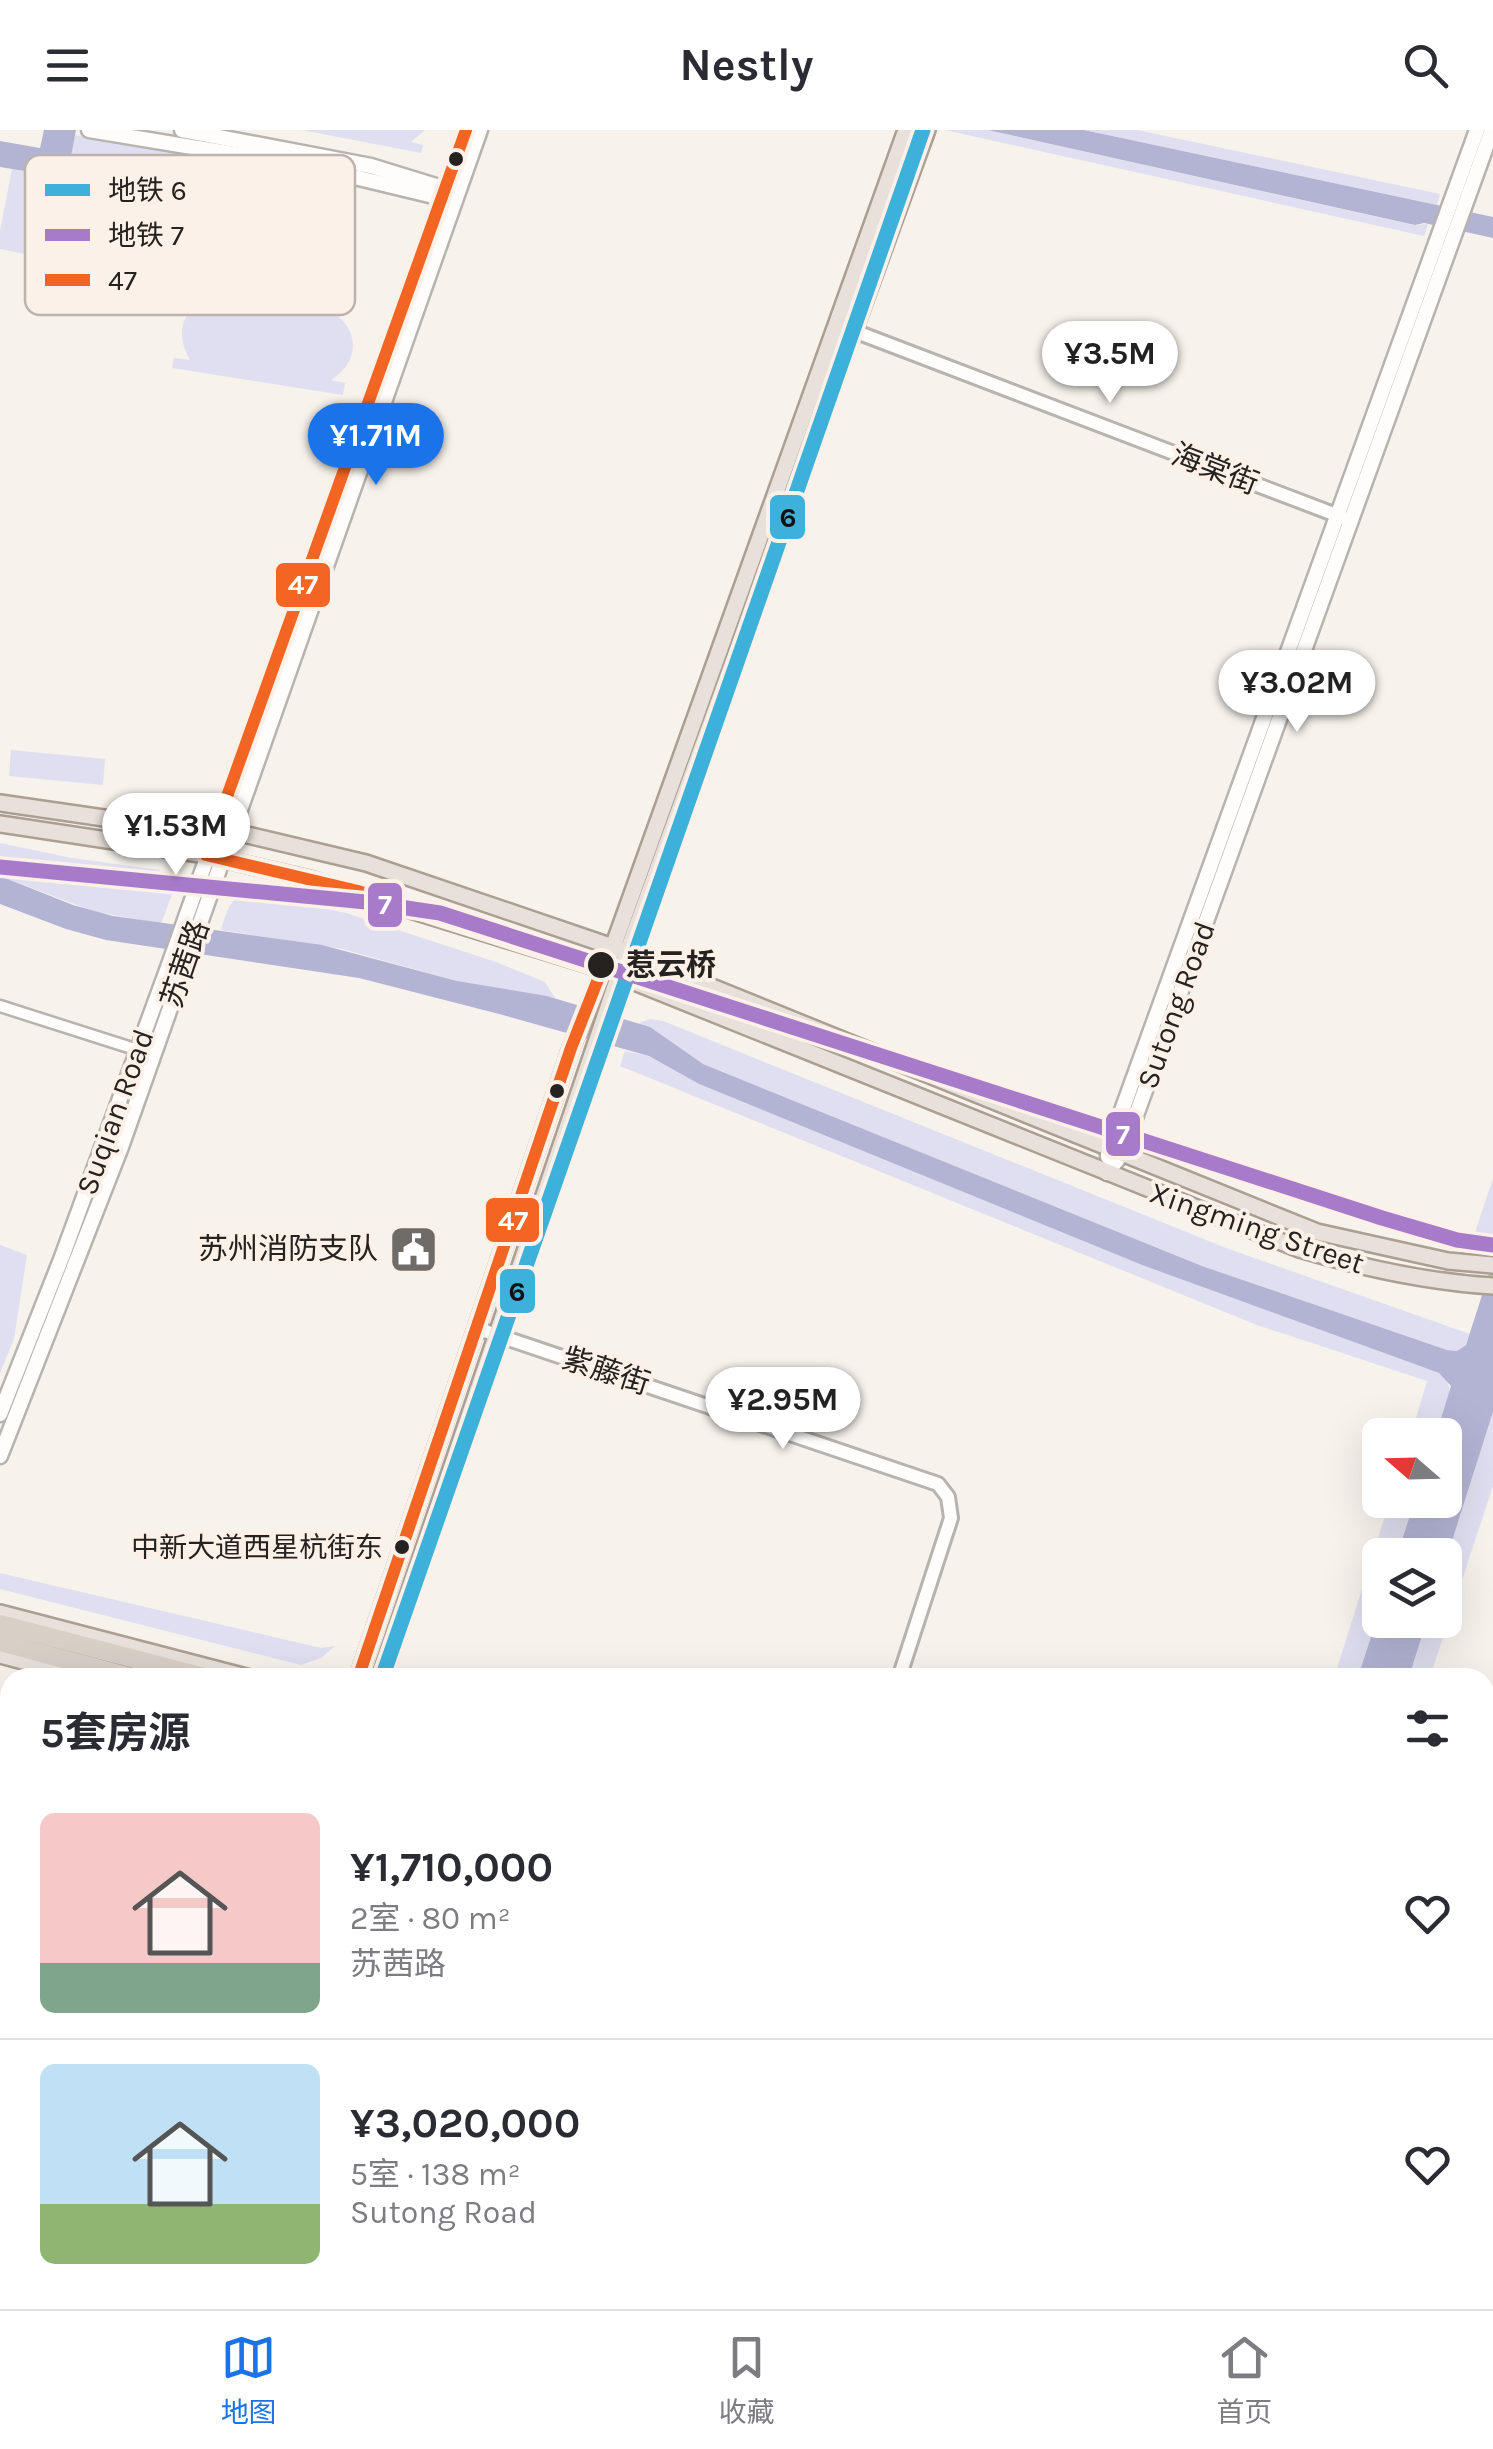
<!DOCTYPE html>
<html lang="zh">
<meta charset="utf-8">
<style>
body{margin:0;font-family:Karla,"Noto Sans SC",sans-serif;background:#f2f2f3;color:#2b2b33;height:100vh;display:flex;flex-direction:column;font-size:38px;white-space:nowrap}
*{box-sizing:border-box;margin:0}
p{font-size:32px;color:#7c7c81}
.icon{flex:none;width:55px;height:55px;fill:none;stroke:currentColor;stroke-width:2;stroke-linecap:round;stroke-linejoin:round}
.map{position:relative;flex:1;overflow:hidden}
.side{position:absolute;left:0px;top:1538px;width:1495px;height:642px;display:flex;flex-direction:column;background:#fff;border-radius:30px 30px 0 0;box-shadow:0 10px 40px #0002}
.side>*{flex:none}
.needle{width:65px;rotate:290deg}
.tools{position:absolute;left:1362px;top:1288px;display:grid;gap:20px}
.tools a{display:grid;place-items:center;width:100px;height:100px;border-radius:15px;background:#fff;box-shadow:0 10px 40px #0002;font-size:50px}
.price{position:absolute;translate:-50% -85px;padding:0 22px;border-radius:35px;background:#fff;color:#222;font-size:32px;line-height:65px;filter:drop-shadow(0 2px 5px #0008)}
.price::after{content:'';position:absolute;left:50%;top:60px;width:30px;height:22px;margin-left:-15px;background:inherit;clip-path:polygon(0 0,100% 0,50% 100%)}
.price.active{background:#1a73e8;color:#fff}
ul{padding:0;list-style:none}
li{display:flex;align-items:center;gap:30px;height:250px;padding:0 40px}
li+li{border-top:2px solid #e1e1e2}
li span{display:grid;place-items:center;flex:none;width:280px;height:200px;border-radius:15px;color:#555}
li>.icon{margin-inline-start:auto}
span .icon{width:120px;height:120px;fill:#fffc;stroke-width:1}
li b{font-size:42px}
h2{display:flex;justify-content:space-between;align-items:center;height:120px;padding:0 40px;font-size:42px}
header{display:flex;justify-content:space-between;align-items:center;height:130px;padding:0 40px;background:#fff;font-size:45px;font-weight:700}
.dock{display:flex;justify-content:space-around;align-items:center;height:140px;border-top:2px solid #e1e1e2;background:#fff;font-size:28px;color:#7c7c81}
.dock a{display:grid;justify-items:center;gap:5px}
.dock .active{color:#1a73e8}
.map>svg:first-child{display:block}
</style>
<header><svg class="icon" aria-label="menu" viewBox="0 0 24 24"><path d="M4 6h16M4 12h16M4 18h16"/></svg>Nestly<svg class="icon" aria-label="search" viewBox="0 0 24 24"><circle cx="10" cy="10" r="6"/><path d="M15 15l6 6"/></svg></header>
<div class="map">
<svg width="1493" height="2179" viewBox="0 0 1493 2179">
<rect width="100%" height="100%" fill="#f7f2ec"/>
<g fill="#e0dff1">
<polygon points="302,0 425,0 411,12 423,15 421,23"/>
<polygon points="945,0 988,0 1414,95 1428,94 1424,106"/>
<polygon points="1084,0 1137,0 1440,64 1437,75"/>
<polygon points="75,5 182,24 157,150 0,119 0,101 12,39 66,48"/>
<path d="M225 163 329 179C359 198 362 230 331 250L345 253 343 265 172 238 174 228 190 230C170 196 190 168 225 163Z"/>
<polygon points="11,620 105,629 103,655 9,646"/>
<polygon points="0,713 72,728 160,740 173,762 161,794 93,781 0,746"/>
<path d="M252 762 346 783 496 832 545 852 555 868 457 851 342 819 221 800C227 781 230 765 252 762Z"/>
<polygon points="650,889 663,891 1226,1118 1470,1204 1464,1218 1457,1221 1447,1220 1202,1136 703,934 639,893"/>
<path d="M625 921 649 926 699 954 1142 1135 1439 1243C1461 1257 1443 1285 1436 1305H1411L1427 1251 1257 1195 620 936Z"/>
<polygon points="1493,1048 1493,1131 1467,1127"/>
<polygon points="0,1115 27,1125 14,1209 0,1243"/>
<polygon points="1493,1282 1493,1356 1430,1547 1409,1548 1427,1490 1445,1490 1445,1433"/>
<polygon points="1390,1370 1415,1370 1397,1425 1380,1425 1380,1479 1358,1547 1334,1548"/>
<polygon points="0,1443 321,1518 335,1516 321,1528 301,1535 0,1459"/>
</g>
<g fill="#b3b4d4">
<polygon points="44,0 76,0 67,48 0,37 0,11 40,18"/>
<polygon points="988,0 1084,0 1437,75 1493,87 1493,108 1424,93 1415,95"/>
<polygon points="0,746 73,775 113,786 322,815 457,851 547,866 650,897 703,934 1202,1136 1447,1220 1457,1221 1466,1215 1493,1131 1493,1282 1445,1433 1445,1425 1397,1425 1415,1370 1445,1370 1445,1305 1436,1305 1451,1256 1439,1243 1142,1135 699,954 649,926 503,885 359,848 106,810 66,799 0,774"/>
<polygon points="1380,1479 1380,1490 1427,1490 1409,1547 1358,1547"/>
</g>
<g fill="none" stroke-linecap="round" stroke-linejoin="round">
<defs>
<g id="minor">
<polyline points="0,876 138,920"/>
<polyline points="0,1770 10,1774"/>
</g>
<g id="tertiary">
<polyline points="854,201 1344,388"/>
<polyline points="476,1198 938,1354 948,1367 951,1388 899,1548"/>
</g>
<g id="secondary">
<polyline points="89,0 313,37 446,69"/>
<polyline points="182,0 371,36 449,60"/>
<polyline points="1108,1027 1108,1019 1477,0"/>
<polyline points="1107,1043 1122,1024 1492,0"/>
<polyline points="0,1284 62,1127 170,832 466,0"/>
<polyline points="0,1326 121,1017 480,0"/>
<polyline points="1045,2179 1047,2170"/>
<polyline points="1065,2179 1067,2170"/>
</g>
<g id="primary">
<polyline points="0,673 214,704 231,701 366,733 613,817 1317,1102 1448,1131 1493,1135"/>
<path d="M0 694 206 725 313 750 602 839 1299 1119C1363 1138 1426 1152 1493 1156"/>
<polyline points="0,1483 250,1548"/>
<polyline points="0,1525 87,1548"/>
<polyline points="358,1548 571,918 613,817 906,0"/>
<polyline points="380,1548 619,845 927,0"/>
<polyline points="1485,1874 1493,1876"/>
<polyline points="1485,1920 1493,1923"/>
<polyline points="144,2179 147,2170"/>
<polyline points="165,2179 168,2170"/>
</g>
<g id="motorway">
<polyline points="0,1494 208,1548"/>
<polyline points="0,1512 134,1548"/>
<polyline points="1485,1889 1493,1891"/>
<polyline points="1485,1908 1493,1910"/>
</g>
</defs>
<use href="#minor" stroke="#b7b3af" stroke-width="15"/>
<use href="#tertiary" stroke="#b7b3af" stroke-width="18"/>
<use href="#secondary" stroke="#b7b3af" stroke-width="19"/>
<use href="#primary" stroke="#ab9e93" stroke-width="20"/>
<use href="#motorway" stroke="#ab9e93" stroke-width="22"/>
<use href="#minor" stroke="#fefdfc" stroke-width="10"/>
<use href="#tertiary" stroke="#fefdfc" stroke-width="12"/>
<use href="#secondary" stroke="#fefdfc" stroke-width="14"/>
<use href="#primary" stroke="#e8e1db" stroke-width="15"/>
<use href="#motorway" stroke="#d8cfc7" stroke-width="18"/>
<defs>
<polyline id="bus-1" points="358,1548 571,918 602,839 358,761 206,725 466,0"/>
</defs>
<use href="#bus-1" stroke="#fcf1e8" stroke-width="20"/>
<use href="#bus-1" stroke="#f26522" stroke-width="12"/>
<defs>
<polyline id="metro-1" points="382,1548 923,0"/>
<polyline id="metro-2" points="0,737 366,772 440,783 1382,1088 1457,1110 1493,1115"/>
</defs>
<use href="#metro-1" stroke="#fcf1e8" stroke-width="22"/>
<use href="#metro-2" stroke="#fcf1e8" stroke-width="22"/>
<use href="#metro-1" stroke="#3eb1da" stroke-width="15"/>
<use href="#metro-2" stroke="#a77bca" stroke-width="15"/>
</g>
<defs>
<symbol id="civic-square" viewBox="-11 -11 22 22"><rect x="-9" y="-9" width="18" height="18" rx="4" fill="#6f6b67" stroke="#fcf1e8"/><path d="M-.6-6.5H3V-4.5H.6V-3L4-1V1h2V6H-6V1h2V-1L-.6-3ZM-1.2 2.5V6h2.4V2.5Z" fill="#fff"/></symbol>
</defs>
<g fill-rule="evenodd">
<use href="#civic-square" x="386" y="1092" width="55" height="55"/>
</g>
<g fill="#26221f" stroke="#fcf1e8" stroke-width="4">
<circle cx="456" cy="29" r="9"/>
<circle cx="601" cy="835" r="15"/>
<circle cx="557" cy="961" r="9"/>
<circle cx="402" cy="1417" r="9"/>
</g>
<g text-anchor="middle" stroke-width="8" stroke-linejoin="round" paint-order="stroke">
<g font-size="28" fill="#26221f" stroke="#fcf1e8" text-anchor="end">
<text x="383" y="1427">中新大道西星杭街东</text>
</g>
<g font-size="30" fill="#26221f" stroke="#fcf1e8">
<text transform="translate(1215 339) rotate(21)" y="10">海棠街</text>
<text transform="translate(185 834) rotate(-71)" y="10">苏茜路</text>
<text transform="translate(1176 875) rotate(-70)" y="10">Sutong Road</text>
<text transform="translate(115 982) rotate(-70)" y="10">Suqian Road</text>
<text transform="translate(1257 1098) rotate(19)" y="10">Xingming Street</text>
<text transform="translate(606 1241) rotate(18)" y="10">紫藤街</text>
</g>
<g font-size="30" font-weight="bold" fill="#26221f" stroke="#fcf1e8" text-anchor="start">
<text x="626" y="845">惹云桥</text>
</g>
<g font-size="30" fill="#26221f" stroke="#fcf1e8" text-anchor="end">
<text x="378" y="1129">苏州消防支队</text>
</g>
</g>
<rect x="25" y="25" width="330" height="160" rx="15" fill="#fcf1e8" stroke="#bcb3ac" stroke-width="2.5"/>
<rect x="45" y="54" width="45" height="12" fill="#3eb1da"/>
<rect x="45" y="99" width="45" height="12" fill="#a77bca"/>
<rect x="45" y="144" width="45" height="12" fill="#f26522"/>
<g font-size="28" fill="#26221f">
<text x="108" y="70">地铁 6</text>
<text x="108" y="115">地铁 7</text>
<text x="108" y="160">47</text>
</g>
<g stroke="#fcf1e8" stroke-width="4">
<rect x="768" y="363" width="39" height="48" rx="10" fill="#3eb1da"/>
<rect x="274" y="431" width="58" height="48" rx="10" fill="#f26522"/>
<rect x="366" y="751" width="38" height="48" rx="10" fill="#a77bca"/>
<rect x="1104" y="980" width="38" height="48" rx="10" fill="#a77bca"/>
<rect x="484" y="1066" width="57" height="48" rx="10" fill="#f26522"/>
<rect x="498" y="1137" width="39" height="48" rx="10" fill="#3eb1da"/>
</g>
<g font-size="28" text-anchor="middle" font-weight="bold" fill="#fff">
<text x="303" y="464">47</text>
<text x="385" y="784">7</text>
<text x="1123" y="1014">7</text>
<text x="513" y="1100">47</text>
</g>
<g font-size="28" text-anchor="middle" font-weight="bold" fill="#111">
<text x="788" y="397">6</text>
<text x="517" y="1171">6</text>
</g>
</svg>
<div class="tools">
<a><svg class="needle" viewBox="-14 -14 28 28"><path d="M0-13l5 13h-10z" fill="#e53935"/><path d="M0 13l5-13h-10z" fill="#7c7c81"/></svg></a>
<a><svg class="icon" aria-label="layers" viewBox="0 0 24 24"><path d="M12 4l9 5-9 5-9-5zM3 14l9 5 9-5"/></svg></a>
</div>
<b class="price" style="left:1110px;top:276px">¥3.5M</b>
<b class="price active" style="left:376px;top:358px">¥1.71M</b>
<b class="price" style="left:1297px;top:605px">¥3.02M</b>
<b class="price" style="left:176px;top:748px">¥1.53M</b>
<b class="price" style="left:783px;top:1322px">¥2.95M</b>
<section class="side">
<h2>5套房源<svg class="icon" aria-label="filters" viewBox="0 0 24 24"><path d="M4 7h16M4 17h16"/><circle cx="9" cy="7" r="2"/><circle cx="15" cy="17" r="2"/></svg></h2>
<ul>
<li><span style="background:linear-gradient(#f6c9c9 75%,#7fa58c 0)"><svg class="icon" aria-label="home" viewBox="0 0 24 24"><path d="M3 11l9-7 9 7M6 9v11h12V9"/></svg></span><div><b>¥1,710,000</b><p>2室 · 80 m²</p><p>苏茜路</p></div><svg class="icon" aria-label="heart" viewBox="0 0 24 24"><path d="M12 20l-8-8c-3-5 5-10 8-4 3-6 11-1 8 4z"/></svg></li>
<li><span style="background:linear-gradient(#bfe0f5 70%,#8fb573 0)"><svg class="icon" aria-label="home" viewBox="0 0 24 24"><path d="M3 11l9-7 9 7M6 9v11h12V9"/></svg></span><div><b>¥3,020,000</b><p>5室 · 138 m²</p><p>Sutong Road</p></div><svg class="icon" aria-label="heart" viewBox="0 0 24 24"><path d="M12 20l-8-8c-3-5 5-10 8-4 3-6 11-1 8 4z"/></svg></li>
</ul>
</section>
</div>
<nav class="dock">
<a class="active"><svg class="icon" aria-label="map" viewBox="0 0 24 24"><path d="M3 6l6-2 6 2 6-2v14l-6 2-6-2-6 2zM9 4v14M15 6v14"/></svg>地图</a>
<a><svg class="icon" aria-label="saved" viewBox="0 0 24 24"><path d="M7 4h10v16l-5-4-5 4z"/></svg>收藏</a>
<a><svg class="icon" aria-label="home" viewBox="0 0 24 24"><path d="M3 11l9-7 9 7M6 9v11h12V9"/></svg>首页</a>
</nav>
